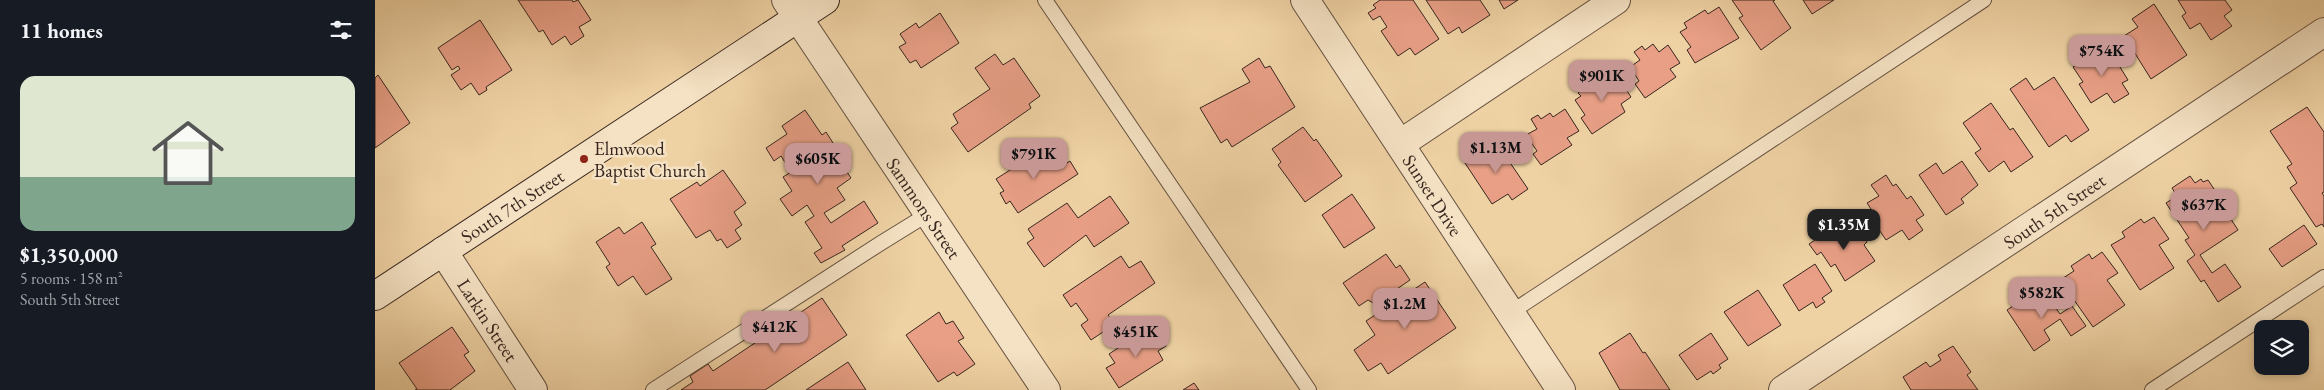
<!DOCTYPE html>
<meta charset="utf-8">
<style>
body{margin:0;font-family:"EB Garamond",serif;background:#242831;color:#f1f3f6;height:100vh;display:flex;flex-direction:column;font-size:19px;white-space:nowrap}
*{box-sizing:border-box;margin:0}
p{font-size:16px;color:#9ea1a6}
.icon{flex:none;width:28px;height:28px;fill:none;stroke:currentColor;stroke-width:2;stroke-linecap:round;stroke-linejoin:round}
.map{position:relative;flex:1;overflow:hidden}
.sheet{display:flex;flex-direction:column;background:#171b24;width:375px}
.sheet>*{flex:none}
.tools{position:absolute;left:1879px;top:320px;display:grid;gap:10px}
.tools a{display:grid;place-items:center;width:55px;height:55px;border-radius:10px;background:#171b24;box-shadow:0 2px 8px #0003;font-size:25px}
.price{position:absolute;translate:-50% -42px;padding:0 11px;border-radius:10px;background:#c59692;color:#111;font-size:16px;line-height:32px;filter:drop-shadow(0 1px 2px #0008)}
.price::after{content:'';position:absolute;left:50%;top:30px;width:15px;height:11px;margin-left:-8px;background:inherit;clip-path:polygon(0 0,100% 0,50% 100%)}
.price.active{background:#222;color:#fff}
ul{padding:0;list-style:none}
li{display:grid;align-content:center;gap:10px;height:265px;padding:0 20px}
li span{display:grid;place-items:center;height:155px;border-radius:15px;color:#555}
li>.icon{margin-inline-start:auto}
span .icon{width:90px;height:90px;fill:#fffc;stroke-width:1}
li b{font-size:21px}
h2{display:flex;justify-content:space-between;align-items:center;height:60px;padding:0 20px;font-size:21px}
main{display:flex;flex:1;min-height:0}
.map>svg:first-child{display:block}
</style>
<main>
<section class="sheet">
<h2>11 homes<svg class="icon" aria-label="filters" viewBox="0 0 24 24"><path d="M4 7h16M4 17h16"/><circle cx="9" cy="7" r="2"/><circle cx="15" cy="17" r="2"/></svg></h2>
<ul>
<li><span style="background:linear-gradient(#dfe7d0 65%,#7fa58c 0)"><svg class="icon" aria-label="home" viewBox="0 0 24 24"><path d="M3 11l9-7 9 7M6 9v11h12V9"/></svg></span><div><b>$1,350,000</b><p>5 rooms · 158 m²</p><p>South 5th Street</p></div></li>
</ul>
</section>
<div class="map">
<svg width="1949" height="390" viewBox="0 0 1949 390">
<rect width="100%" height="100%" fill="#efd2a4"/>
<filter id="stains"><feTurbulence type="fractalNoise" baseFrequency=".004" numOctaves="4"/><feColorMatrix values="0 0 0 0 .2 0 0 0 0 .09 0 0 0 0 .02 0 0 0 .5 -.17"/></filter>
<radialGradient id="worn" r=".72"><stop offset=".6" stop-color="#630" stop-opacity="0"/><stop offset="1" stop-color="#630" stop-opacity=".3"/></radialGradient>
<g fill="#e89f86" stroke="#37261f">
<polygon points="143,0 197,0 198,2 203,0 216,20 204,27 209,36 196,45 190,36 177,45 168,30 164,32"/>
<polygon points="1005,0 1038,0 1064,39 1040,55 1035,48 1023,56 1006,31 1012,27 1005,16 998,20 993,13 1001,8 998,5"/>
<polygon points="1051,0 1105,0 1115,15 1087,33 1084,27 1073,34"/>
<polygon points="1124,0 1143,0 1129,9"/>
<polygon points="1357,0 1400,0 1398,1 1416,28 1386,50 1364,18 1368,16"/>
<polygon points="1428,0 1459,0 1437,14"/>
<polygon points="1803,0 1850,0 1857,10 1849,16 1857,26 1836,40 1825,23 1815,29 1807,16 1811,13"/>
<polygon points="1779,4 1812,55 1776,79 1749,36 1763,27 1757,19"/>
<polygon points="1344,7 1364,38 1320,63 1312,50 1316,47 1305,32 1312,28 1309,23 1330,10 1333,14"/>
<polygon points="565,13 584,43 546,68 541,60 535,63 524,47 531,43 525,34 541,23 544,28"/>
<polygon points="105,20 137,70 111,87 112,90 104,95 96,83 86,90 76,75 85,69 83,66 77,70 63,48"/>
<polygon points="1278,44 1284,52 1293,45 1305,63 1295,69 1301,77 1270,98 1260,84 1264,81 1255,67 1265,60 1259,52 1267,46 1270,50"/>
<polygon points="1728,48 1737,62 1740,59 1753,80 1747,83 1754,94 1739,103 1732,93 1716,103 1704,84 1708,82 1698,67"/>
<polygon points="620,54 628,65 639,58 665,96 654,104 656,108 593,152 576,128 583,123 578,114 615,89 600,68"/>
<polygon points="884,58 890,68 895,66 920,107 857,147 852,139 846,143 825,108 875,82 867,69"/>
<polygon points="1241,74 1256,97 1246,104 1250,112 1217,134 1206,118 1210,115 1200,100 1206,96 1203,93 1226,76 1230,80"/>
<polygon points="3,75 35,123 0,148 0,78"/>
<polygon points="1679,77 1714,130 1696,142 1691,135 1674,147 1635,89 1651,78 1659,90"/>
<polygon points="1616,103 1635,130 1638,128 1658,157 1636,172 1629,161 1614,172 1600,153 1606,149 1588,123"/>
<polygon points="1932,107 1949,132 1949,192 1947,193 1949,196 1949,227 1947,224 1941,227 1915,188 1922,183 1912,167 1917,164 1895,131"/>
<polygon points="1190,109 1204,131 1192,138 1197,145 1166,165 1158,154 1162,151 1151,135 1162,129 1156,119 1163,115 1166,119 1175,113 1178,117"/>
<polygon points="430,110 447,135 451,132 460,146 456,148 476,178 462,188 470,200 449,213 456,223 489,201 503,223 467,246 470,250 446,263 439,253 447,248 430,222 439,216 432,205 417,216 405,199 417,191 408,177 416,172 406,156 399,161 391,148 412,134 407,126"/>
<polygon points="928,127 939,141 941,139 967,176 930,202 903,165 906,162 897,149"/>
<polygon points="1121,142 1153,189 1137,200 1133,194 1117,204 1090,163"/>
<polygon points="671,147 684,168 695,161 703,174 643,213 635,201 631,204 625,193 629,191 621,179"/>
<polygon points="1587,161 1603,185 1586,199 1589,203 1571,215 1544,175 1561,163 1568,174"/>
<polygon points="348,170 371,203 359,212 367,225 360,230 366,239 352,248 346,239 342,241 335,230 321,238 295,199 322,182 325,186"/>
<polygon points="1511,175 1518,186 1521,184 1532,199 1536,196 1549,215 1541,220 1548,230 1534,240 1527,230 1511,240 1498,221 1502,218 1492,203 1504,196 1496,185"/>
<polygon points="1815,176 1820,183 1826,179 1828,182 1833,180 1843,195 1841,196 1863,230 1825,255 1837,273 1850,264 1866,287 1843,302 1829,280 1826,282 1812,261 1820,255 1810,240 1814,238 1791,203 1802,196 1797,188"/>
<polygon points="977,194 1000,228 969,248 947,215"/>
<polygon points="735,196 754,223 719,247 711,235 669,267 652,243 659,238 653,229 692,203 703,218"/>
<polygon points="1779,217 1794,239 1784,245 1799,268 1765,290 1736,245 1750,237 1747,232 1766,219 1769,223"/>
<polygon points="267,222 281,244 276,247 297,279 271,295 258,276 243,286 231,267 235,264 221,242 244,227 249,234"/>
<polygon points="1929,225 1942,244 1907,267 1894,249"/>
<polygon points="1460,227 1466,237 1482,227 1492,242 1489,245 1500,261 1470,281 1460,264 1456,267 1446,252 1442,255 1434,244"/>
<polygon points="1727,252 1743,273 1732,280 1750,305 1718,327 1685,280 1699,271 1696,266 1714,254 1717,259"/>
<polygon points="1011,254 1021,268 1025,265 1035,280 1000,304 993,300 984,306 968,283"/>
<polygon points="746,256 754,268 766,261 780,283 733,315 740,324 716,340 706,325 713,320 701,303 696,307 688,295"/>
<polygon points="1440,264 1457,291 1447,298 1450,302 1441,308 1438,302 1424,311 1408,285"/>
<polygon points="1050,282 1081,328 1013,374 1006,363 993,371 979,350 1000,335 991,321"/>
<polygon points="1383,290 1406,325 1373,346 1349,312"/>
<polygon points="1670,292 1685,314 1697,306 1711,326 1696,336 1685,319 1669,330 1675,340 1659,351 1632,310 1656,294 1660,300"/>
<polygon points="447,298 472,335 390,390 306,390 318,382 315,376 333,364 338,371"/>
<polygon points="564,312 571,324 578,321 589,338 583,341 600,364 582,376 579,372 563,382 531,335"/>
<polygon points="77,327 94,352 89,355 100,371 75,390 40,390 42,389 24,363"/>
<polygon points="770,330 775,337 783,332 791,346 783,351 788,360 744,388 731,368 740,363 734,354"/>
<polygon points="1255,333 1268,353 1270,352 1295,390 1245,390 1224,353"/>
<polygon points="1336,333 1353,359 1344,365 1346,368 1338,374 1336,371 1322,380 1304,355"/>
<polygon points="1578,346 1596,372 1592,375 1603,390 1536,390 1528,377 1551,362 1555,367 1566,360 1563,355"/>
<polygon points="473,362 491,390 431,390"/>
<polygon points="819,383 824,390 808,390"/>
</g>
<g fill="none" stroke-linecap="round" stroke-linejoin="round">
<defs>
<g id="lane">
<polyline points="670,0 934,390"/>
<polyline points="1135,313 1609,0"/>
<polyline points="278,390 506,243 553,214"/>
<polyline points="1777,390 1949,277"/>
</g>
<g id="street">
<polyline points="411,0 671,390"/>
<polyline points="930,0 1186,390"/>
<polyline points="1025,144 1241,0"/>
<polyline points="68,251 158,390"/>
<polyline points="1408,390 1949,32"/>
</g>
<polyline id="secondary" points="0,296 450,0"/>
</defs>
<use href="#lane" stroke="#655140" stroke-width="16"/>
<use href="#street" stroke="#655140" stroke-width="30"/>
<use href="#secondary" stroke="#37261f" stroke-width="30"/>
<use href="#lane" stroke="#f5e2c4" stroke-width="14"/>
<use href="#street" stroke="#f5e2c4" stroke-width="28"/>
<use href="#secondary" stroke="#f5e2c4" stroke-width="28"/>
</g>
<circle fill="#8f2418" stroke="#f5e2c4" stroke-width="2" cx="209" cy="159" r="5"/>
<g text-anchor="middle" stroke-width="5" stroke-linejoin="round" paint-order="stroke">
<g font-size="19" fill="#37261f" stroke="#f5e2c4" text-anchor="start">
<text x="219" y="155">Elmwood<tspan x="219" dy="22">Baptist Church</tspan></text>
</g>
<g font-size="19" fill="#37261f" stroke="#f5e2c4">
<text transform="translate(1058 195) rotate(57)" y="7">Sunset Drive</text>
<text transform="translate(137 206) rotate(-33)" y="7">South 7th Street</text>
<text transform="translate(549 208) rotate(56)" y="7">Sammons Street</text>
<text transform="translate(1679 211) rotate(-34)" y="7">South 5th Street</text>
<text transform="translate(113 320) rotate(57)" y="7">Larkin Street</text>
</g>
</g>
<rect width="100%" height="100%" filter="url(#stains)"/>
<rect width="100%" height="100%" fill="url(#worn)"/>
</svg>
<div class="tools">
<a><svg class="icon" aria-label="layers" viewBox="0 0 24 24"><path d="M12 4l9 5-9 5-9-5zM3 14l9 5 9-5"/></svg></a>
</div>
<b class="price" style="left:1727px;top:77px">$754K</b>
<b class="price" style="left:1227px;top:102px">$901K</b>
<b class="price" style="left:1121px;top:174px">$1.13M</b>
<b class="price" style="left:659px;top:180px">$791K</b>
<b class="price" style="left:443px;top:185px">$605K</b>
<b class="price" style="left:1829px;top:231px">$637K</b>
<b class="price active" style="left:1469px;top:251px">$1.35M</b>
<b class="price" style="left:1667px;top:319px">$582K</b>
<b class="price" style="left:1030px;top:330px">$1.2M</b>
<b class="price" style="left:400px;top:353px">$412K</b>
<b class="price" style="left:761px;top:358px">$451K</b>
</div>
</main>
